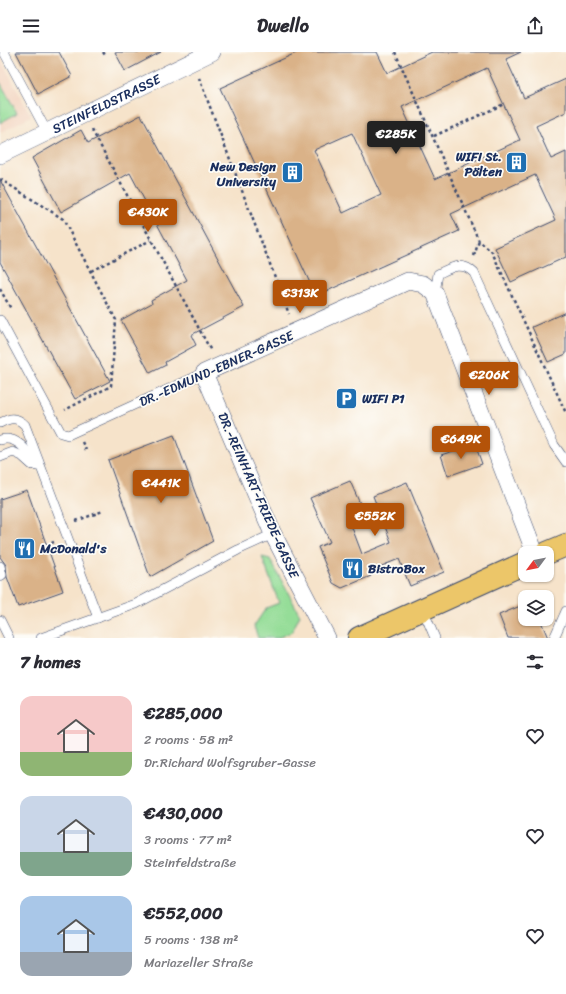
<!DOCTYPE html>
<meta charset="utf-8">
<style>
body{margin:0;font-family:Sriracha,sans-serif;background:#f2f2f3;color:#2b2b33;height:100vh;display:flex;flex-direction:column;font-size:15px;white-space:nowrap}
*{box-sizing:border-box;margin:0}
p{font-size:13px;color:#7c7c81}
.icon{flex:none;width:22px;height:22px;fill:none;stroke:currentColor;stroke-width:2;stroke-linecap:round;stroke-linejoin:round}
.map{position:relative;height:586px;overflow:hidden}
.side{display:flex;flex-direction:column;background:#fff;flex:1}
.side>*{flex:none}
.needle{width:26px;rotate:238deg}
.controls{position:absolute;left:518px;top:494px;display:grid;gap:8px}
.controls a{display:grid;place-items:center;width:36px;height:36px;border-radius:8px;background:#fff;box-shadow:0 1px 3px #0004;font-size:20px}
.price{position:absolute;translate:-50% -34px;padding:0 9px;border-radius:4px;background:#b45309;color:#fff;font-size:13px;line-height:26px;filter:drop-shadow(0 1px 2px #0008)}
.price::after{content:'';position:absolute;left:50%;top:24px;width:12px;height:9px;margin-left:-6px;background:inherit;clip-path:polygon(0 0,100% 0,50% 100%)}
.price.on{background:#222;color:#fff}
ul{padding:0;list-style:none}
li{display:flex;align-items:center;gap:12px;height:100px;padding:0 20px}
li span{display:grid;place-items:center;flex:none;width:112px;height:80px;border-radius:12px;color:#555}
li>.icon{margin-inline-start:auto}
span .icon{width:48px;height:48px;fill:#fffc;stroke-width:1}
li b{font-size:17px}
h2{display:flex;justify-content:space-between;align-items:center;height:48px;padding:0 20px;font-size:17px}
header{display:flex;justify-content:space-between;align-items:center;height:52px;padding:0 20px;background:#fff;font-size:18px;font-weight:800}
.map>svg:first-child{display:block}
</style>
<header><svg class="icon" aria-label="menu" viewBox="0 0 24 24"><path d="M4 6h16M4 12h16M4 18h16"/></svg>Dwello<svg class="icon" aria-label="share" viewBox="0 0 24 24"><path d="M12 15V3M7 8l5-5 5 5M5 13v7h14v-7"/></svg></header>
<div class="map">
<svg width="566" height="586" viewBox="0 0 566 586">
<rect width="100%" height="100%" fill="#fdfcf7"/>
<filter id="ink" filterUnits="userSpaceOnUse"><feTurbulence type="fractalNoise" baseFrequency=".025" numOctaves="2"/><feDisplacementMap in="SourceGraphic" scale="8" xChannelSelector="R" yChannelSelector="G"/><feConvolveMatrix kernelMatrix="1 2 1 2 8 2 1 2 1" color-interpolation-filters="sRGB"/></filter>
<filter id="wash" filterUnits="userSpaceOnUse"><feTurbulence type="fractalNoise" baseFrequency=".012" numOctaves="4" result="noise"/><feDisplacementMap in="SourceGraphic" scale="16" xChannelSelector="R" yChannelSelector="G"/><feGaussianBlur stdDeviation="0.9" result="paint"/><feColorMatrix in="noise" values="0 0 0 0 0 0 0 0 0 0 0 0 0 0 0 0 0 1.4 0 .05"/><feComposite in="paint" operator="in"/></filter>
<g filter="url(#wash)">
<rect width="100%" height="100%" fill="#f6e3ca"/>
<polygon fill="#f3d4bf" points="0,6 31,64 0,81"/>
<g fill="#95dd98" stroke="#58867b">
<polygon points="0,30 17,61 0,71"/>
<polygon points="262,505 270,507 300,563 292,580 277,586 258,586 254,574 266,556 279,551"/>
</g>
<g id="blocks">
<g fill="#dab288" fill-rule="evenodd">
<polygon points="16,0 59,0 72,24 38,42"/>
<polygon points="115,0 161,0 125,19"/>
<path d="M298 0H377L387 21 432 0H521L506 7 524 46 566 27V60L536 74 551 107 566 100V205L511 230 495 196 556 168 535 123 451 162 459 179 316 244 220 36ZM487 16 520 88 435 127 402 55ZM352 81 381 143 343 161 314 98Z"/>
<polygon points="141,63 244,255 191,283 196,293 165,310 166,313 150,321 121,268 152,251 151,248 187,228 130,121 61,160 32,106 81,78 88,91"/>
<polygon points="0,128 110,329 75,347 0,210"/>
<polygon points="566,260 566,302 548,310 532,275"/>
<polygon points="174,383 213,489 150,525 108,408"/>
<polygon points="475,392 482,412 448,424 441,403"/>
<polygon points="350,429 361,454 346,460 362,502 391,490 373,444 407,430 444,520 410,534 399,507 369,519 371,524 342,536 333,531 318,495 330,490 310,446"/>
<polygon points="27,438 63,539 18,555 7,525 6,513 0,505 0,447"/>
<polygon points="525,552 525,567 540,567 548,586 508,586 499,563"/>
</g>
</g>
</g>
<g filter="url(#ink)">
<use href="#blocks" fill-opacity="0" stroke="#3c4a6e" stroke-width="1"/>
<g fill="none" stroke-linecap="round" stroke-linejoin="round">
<defs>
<g id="service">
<polyline points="4,0 47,80"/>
<path d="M435 241 438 222C451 215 463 209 474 221L554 393 566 410"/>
<polyline points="0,268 61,381 68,383 204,321"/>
<path d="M0 371C10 366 16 364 25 373L98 566"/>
<path d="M0 388C18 382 29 402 37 414"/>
<polyline points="0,405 13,400 22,404 32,413"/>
<polyline points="0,514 2,523 0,524"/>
<polyline points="423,558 435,586"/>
<polyline points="0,568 9,586"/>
<polyline points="41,586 136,552 238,498 273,482"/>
<polyline points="554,586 566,559"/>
</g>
<g id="minor">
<path id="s1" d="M0 103 212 0"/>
<polyline points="327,586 273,482 204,321 408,229 423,232 435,241 535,501"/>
</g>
<g id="primary">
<polyline points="547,501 566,493"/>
<polyline points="359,586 525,511"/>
</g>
</defs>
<use href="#service" stroke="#3c4a6e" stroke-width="10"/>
<use href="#minor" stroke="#3c4a6e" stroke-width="18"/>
<use href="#primary" stroke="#3c4a6e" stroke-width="24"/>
<g stroke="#3c4a6e" stroke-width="2.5" stroke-dasharray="3 3" stroke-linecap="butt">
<polyline points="103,0 105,3"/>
<polyline points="395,0 479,189 492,200 566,361"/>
<polyline points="199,26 289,262"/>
<polyline points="92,78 211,299"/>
<polyline points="434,84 504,52"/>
<polyline points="0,127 63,167 116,268 111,334 65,358"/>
<polyline points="474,204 479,189"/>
<polyline points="91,219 151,188"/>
<polyline points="0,237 11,257"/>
<polyline points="82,390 87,400"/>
<polyline points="76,469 103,459"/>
<polyline points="46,493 54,490"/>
</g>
<use href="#service" stroke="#fff" stroke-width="9"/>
<use href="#minor" stroke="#fff" stroke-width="17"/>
<use href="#primary" stroke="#ecc669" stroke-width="22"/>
</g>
</g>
<defs>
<symbol id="building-square" viewBox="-11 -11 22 22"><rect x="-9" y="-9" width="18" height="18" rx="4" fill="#1f6fb2" stroke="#fdfcf7"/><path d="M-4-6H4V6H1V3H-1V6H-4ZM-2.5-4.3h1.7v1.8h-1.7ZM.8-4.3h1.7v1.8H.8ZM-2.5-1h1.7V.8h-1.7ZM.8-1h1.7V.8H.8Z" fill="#fff"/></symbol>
<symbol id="parking-square" viewBox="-11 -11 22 22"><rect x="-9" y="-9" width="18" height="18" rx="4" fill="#1f6fb2" stroke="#fdfcf7"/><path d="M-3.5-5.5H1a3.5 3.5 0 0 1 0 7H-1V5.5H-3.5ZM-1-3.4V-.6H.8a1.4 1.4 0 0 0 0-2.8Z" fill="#fff"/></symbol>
<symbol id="restaurant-square" viewBox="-11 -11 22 22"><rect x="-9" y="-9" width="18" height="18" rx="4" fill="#1f6fb2" stroke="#fdfcf7"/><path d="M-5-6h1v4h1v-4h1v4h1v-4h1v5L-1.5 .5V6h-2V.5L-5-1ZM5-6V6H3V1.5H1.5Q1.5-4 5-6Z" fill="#fff"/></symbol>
</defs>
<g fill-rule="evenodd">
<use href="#building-square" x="504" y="98" width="25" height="25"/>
<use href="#building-square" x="280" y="108" width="25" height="25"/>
<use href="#parking-square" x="334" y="334" width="25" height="25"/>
<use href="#restaurant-square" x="12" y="484" width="25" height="25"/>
<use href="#restaurant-square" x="340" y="504" width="25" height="25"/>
</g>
<g text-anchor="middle" stroke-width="3.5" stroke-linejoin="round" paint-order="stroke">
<g font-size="13" fill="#1b2f5e" stroke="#fdfcf7">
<text dy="5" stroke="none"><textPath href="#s1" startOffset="118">STEINFELDSTRASSE</textPath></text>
<text transform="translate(216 316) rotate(-24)" y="5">DR.-EDMUND-EBNER-GASSE</text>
<text transform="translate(259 443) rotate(66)" y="5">DR.-REINHART-FRIEDE-GASSE</text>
</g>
<g font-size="13" font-weight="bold" fill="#1b2f5e" stroke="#fdfcf7" text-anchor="start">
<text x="502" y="109" text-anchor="end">WIFI St.<tspan x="502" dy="15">Pölten</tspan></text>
<text x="276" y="119" text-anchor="end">New Design<tspan x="276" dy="15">University</tspan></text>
<text x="362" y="351">WIFI P1</text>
<text x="40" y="501">McDonald's</text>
<text x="368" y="521">BistroBox</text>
</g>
</g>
</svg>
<div class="controls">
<a><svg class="needle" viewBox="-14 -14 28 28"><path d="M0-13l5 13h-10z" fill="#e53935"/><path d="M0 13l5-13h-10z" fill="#7c7c81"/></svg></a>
<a><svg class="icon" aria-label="layers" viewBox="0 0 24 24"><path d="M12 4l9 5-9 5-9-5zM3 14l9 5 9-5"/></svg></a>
</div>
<b class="price on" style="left:396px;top:103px">€285K</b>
<b class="price" style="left:148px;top:181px">€430K</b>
<b class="price" style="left:300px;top:262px">€313K</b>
<b class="price" style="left:489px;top:344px">€206K</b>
<b class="price" style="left:461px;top:408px">€649K</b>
<b class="price" style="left:161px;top:452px">€441K</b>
<b class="price" style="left:375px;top:485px">€552K</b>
</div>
<section class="side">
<h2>7 homes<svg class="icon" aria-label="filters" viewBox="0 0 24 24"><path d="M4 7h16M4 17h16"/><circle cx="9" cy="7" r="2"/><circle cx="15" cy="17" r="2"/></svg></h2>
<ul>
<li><span style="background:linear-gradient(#f6c9c9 70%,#8fb573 0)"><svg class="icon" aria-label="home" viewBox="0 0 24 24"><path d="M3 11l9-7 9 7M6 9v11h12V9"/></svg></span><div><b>€285,000</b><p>2 rooms · 58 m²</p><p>Dr.Richard Wolfsgruber-Gasse</p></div><svg class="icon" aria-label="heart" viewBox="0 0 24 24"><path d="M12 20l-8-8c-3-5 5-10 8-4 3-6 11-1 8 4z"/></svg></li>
<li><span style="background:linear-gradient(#c9d6e8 70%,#7fa58c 0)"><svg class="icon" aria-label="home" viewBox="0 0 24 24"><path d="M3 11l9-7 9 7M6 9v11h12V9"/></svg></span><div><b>€430,000</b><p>3 rooms · 77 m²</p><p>Steinfeldstraße</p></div><svg class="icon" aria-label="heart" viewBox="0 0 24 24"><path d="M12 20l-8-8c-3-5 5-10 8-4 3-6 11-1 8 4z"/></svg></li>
<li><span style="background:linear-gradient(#a9c7e8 70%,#9aa5b1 0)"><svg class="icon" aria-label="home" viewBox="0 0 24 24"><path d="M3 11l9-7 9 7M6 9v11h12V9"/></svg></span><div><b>€552,000</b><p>5 rooms · 138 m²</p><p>Mariazeller Straße</p></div><svg class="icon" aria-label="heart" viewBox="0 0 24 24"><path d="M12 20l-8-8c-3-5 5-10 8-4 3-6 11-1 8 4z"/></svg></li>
</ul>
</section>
